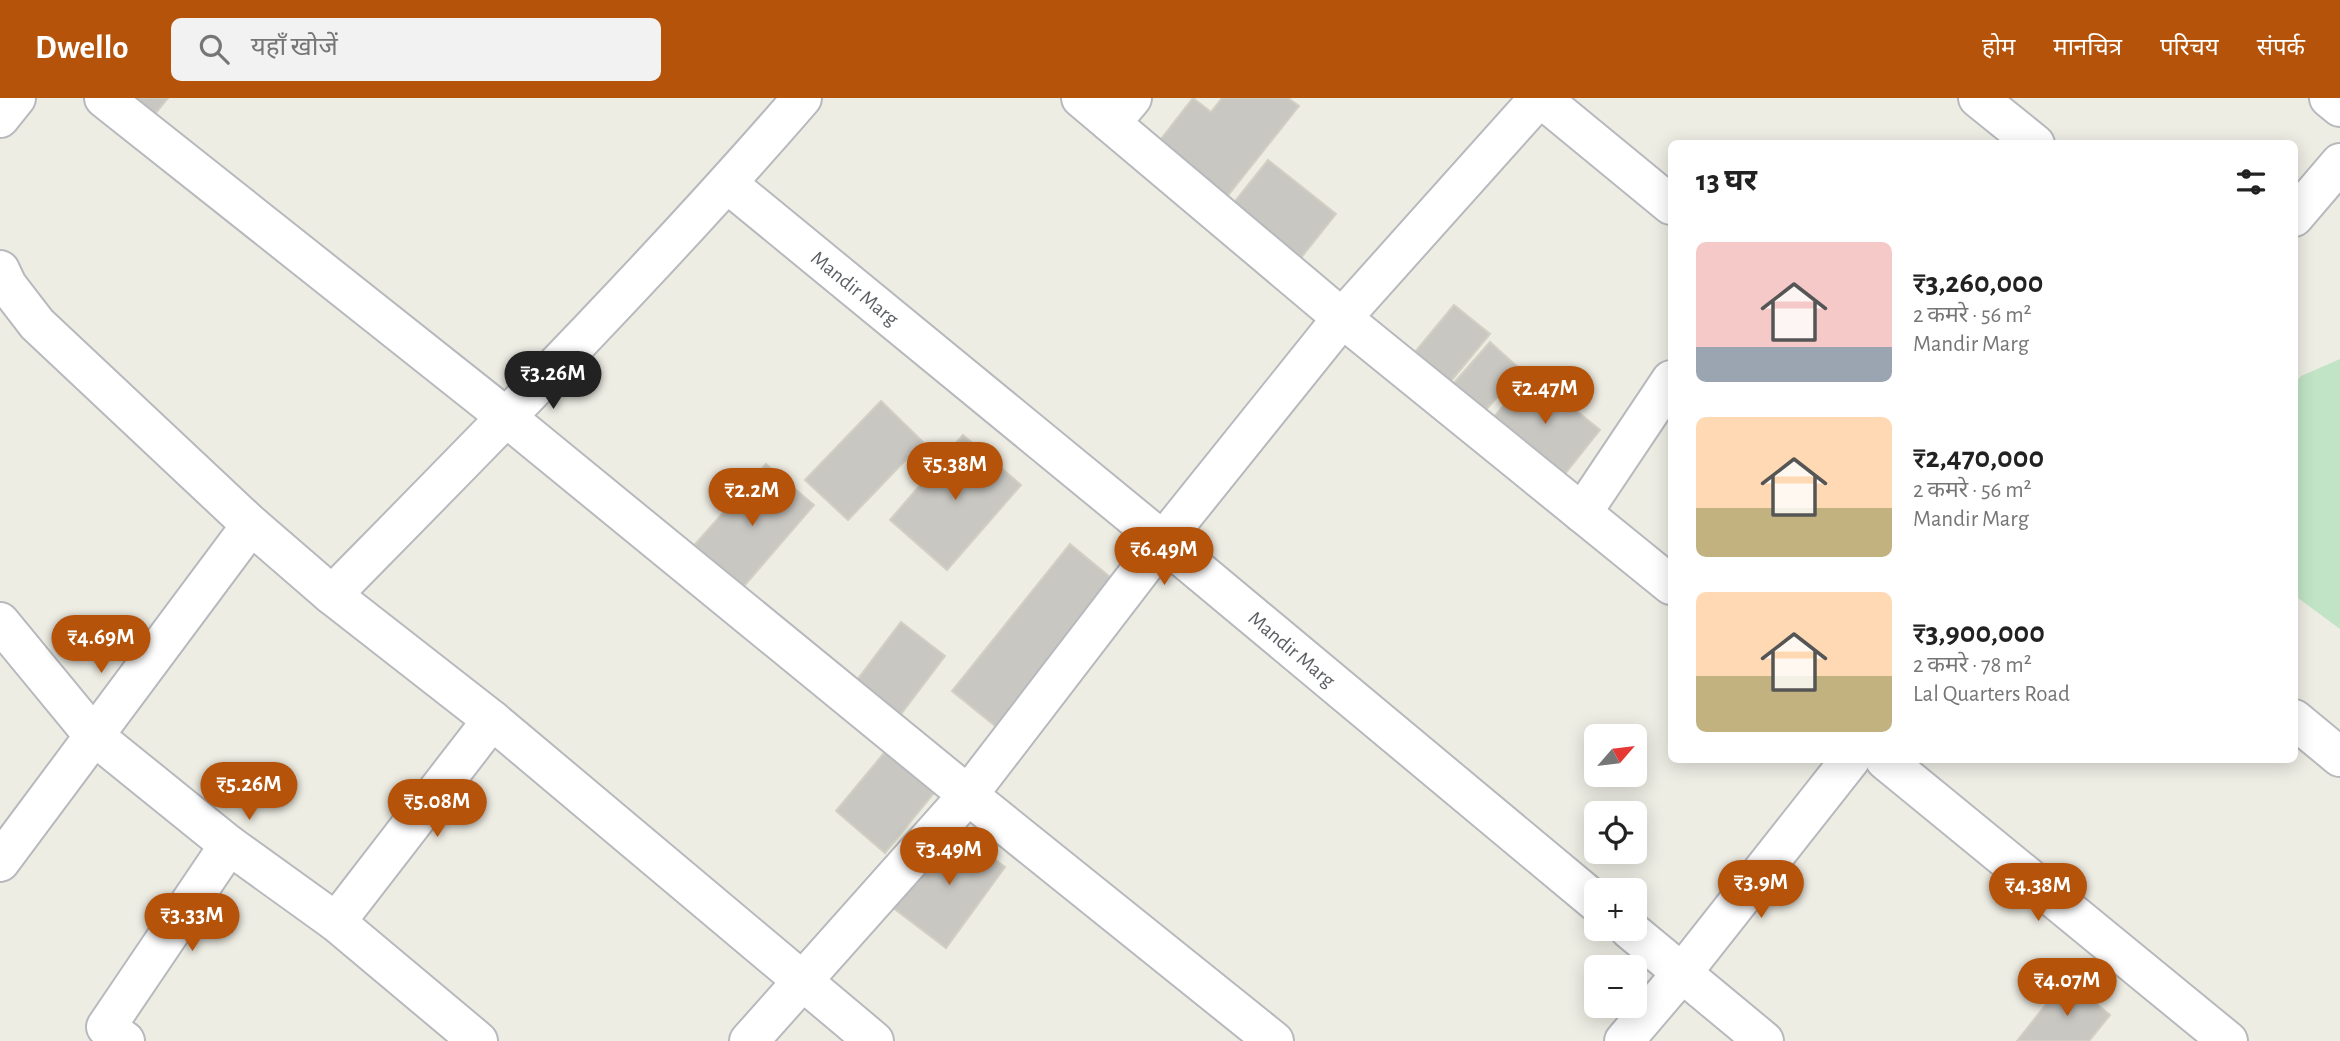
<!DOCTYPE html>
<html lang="hi">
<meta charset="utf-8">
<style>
body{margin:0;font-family:"Alegreya Sans","Noto Sans Devanagari",sans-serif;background:#f2f2f2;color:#222;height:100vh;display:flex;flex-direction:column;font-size:26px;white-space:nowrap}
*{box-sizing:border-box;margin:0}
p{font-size:23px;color:#767676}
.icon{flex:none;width:38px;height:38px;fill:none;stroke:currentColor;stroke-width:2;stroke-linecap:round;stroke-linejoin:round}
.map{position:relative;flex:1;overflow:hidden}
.details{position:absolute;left:1668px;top:42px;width:630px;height:623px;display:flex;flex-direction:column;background:#fff;border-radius:10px;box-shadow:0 4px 18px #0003}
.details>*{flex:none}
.needle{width:46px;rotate:62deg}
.tools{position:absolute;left:1584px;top:626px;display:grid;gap:14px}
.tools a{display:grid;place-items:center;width:63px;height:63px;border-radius:10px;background:#fff;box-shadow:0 4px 18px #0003;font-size:35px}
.price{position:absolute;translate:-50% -60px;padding:0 16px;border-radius:24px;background:#b45309;color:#fff;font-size:23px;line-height:46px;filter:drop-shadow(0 2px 4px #0008)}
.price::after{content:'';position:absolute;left:50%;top:42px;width:21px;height:16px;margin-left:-10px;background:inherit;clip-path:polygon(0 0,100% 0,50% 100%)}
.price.current{background:#222;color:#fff}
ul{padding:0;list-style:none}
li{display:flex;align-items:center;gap:21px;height:175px;padding:0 28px}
li span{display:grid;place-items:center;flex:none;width:196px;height:140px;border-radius:10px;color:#555}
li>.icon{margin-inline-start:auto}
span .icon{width:84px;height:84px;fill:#fffc;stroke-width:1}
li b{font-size:30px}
h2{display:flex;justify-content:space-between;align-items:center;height:84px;padding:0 28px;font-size:30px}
header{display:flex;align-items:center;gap:42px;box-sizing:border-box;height:98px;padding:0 35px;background:#b45309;color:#fff}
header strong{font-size:33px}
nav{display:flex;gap:38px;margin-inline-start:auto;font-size:24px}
.search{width:490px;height:63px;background:#f2f2f2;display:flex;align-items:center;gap:18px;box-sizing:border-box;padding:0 24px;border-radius:10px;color:#767676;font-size:26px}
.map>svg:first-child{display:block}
</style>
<header>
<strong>Dwello</strong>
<div class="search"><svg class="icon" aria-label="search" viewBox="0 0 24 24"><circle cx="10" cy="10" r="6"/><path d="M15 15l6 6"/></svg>यहाँ खोजें</div>
<nav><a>होम</a><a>मानचित्र</a><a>परिचय</a><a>संपर्क</a></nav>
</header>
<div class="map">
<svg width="2340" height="943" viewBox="0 0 2340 943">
<rect width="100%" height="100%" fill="#eeede4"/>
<polygon fill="#c2e4c6" points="2340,261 2340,531 2294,497 2294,287 2301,278"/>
<g fill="#c9c7c2" stroke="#d2cfc3" stroke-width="2">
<polygon points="134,0 168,0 154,17"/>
<polygon points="1193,0 1211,14 1222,0 1288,0 1299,8 1218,110 1150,55"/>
<polygon points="1268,62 1336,116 1292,171 1224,117"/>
<polygon points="1454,207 1490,236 1451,283 1415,254"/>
<polygon points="1490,244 1521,272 1484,314 1453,286"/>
<polygon points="1530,275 1600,332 1560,382 1489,325"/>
<polygon points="881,303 923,344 848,422 805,382"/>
<polygon points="963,337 1021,387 947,472 890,422"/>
<polygon points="766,366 814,407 739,494 691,451"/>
<polygon points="1070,446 1116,484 999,631 952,593"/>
<polygon points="901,524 945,558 898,620 854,586"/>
<polygon points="889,649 938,690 885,755 836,713"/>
<polygon points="952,729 1005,769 946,850 892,809"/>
<polygon points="2066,881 2110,917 2089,943 2017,943"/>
</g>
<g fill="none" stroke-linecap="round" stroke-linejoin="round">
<defs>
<g id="minor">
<polyline points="104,0 506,319 968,697 1274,943"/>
<polyline points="1081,0 1342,220 1671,487"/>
<polyline points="1541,0 1671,107"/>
<polyline points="1978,0 2035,46"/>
<polyline points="2329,0 2340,9"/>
<polyline points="0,20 16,0"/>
<polyline points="1111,25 1132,0"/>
<polyline points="728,86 1163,443 1596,804"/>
<polyline points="2294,119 2340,65"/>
<polyline points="0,172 7,187 37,226 251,427 332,497 492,622 874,943"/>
<polyline points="1582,415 1671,282"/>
<path d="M332 497C492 334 653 172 802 0"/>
<polyline points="0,524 93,637 229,747 336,824 478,943"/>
<polyline points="2294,621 2340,659"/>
<polyline points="1885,662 2228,943"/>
<polyline points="0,764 251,427"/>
<polyline points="336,824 492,622"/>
<polyline points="1629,831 1764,943"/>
<polyline points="125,943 106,929 229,747"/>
<polyline points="749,943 968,697 1163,443 1342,220 1539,0"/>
<polyline points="1624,943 1682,875 1850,662"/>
</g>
</defs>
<use href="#minor" stroke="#b7b9bd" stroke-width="42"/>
<use href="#minor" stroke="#fff" stroke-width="38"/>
</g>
<g text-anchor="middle" stroke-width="7" stroke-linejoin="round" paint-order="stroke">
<g font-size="21" fill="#5c5f64" stroke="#fff">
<text transform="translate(855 190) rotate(39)" y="7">Mandir Marg</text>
<text transform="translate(1292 551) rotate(40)" y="7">Mandir Marg</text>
</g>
</g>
</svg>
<div class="tools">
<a><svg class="needle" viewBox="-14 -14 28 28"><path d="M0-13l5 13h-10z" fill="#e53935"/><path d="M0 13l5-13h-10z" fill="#767676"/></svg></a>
<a><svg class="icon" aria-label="locate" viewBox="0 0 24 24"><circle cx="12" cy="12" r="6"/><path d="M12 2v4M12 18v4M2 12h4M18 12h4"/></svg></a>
<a>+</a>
<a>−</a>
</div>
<b class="price current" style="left:553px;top:313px">₹3.26M</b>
<b class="price" style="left:1545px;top:328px">₹2.47M</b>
<b class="price" style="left:955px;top:404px">₹5.38M</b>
<b class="price" style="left:752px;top:430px">₹2.2M</b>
<b class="price" style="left:1164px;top:489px">₹6.49M</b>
<b class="price" style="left:101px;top:577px">₹4.69M</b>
<b class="price" style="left:249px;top:724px">₹5.26M</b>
<b class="price" style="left:437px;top:741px">₹5.08M</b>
<b class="price" style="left:949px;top:789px">₹3.49M</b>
<b class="price" style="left:1761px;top:822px">₹3.9M</b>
<b class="price" style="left:2038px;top:825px">₹4.38M</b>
<b class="price" style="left:192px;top:855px">₹3.33M</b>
<b class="price" style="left:2067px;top:920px">₹4.07M</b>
<section class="details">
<h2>13 घर<svg class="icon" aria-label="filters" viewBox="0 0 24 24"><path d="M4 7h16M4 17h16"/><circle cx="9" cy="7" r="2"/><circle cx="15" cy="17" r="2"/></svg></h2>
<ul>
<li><span style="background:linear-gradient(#f6c9c9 75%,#9aa5b1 0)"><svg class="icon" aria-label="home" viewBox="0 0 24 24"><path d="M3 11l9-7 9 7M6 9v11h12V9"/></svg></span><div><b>₹3,260,000</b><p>2 कमरे · 56 m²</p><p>Mandir Marg</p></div></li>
<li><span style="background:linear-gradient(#ffd9b3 65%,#c2b280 0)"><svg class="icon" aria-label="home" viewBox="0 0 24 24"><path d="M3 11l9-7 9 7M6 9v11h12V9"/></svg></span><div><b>₹2,470,000</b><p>2 कमरे · 56 m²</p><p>Mandir Marg</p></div></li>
<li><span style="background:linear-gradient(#ffd9b3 60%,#c2b280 0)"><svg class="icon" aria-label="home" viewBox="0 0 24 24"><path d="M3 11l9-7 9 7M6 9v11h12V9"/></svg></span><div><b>₹3,900,000</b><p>2 कमरे · 78 m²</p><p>Lal Quarters Road</p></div></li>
</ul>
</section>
</div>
